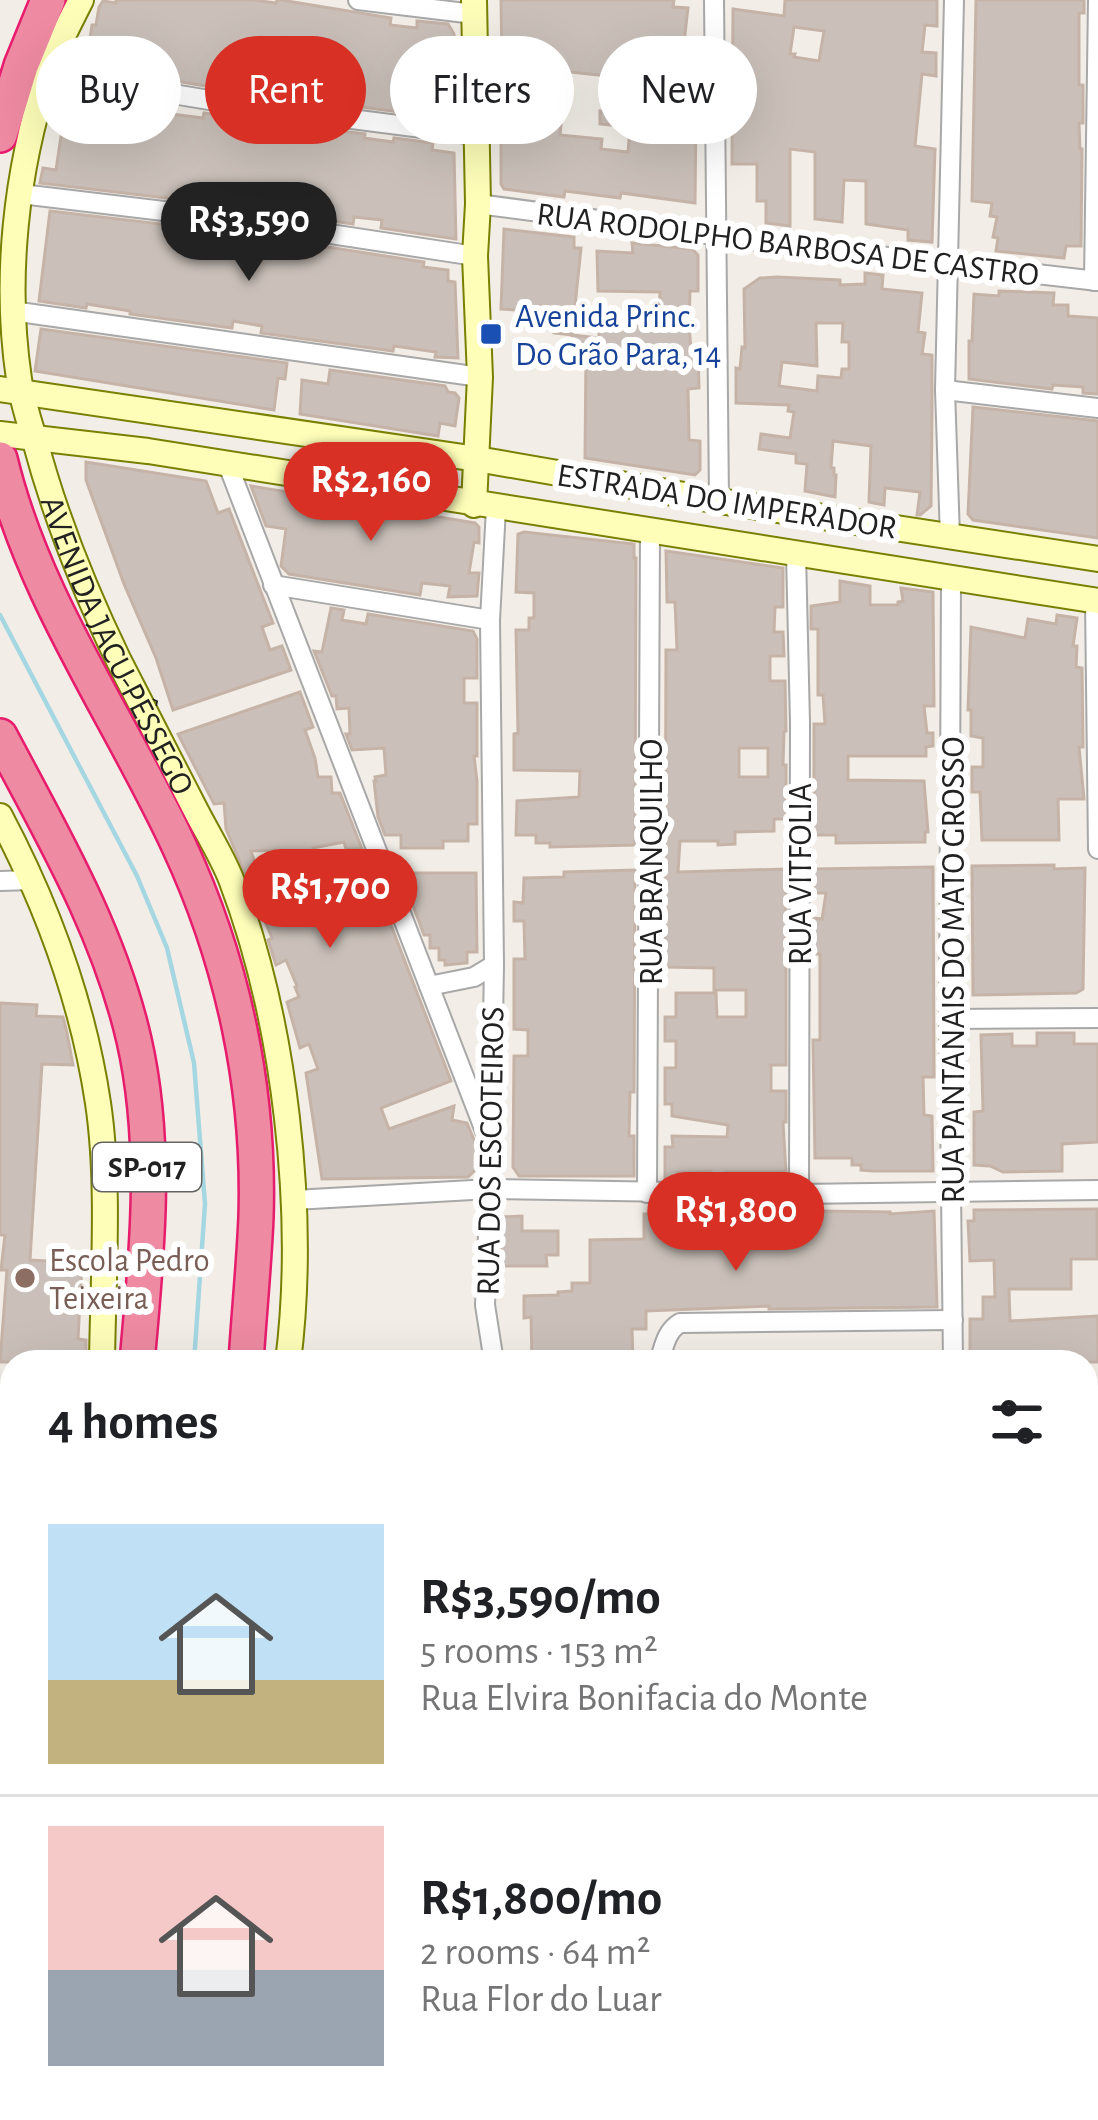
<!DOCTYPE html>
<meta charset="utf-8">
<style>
body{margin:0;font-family:"Alegreya Sans",sans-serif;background:#f2f2f2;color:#202124;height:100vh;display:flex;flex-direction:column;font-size:45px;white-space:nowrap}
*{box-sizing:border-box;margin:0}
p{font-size:39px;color:#757577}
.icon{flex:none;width:66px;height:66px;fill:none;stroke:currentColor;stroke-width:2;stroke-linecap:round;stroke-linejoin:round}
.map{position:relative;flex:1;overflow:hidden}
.drawer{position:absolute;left:0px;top:1350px;width:1098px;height:771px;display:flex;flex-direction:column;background:#fff;border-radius:36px 36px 0 0;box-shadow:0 12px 48px #0002}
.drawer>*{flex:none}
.hud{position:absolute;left:36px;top:36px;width:1026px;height:108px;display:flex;gap:24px}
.price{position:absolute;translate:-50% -102px;padding:0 27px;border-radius:42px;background:#d93025;color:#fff;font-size:39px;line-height:78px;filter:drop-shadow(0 3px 6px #0008)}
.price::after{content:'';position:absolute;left:50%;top:72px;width:36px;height:27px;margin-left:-18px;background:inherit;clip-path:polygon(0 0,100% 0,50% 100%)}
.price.selected{background:#222;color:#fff}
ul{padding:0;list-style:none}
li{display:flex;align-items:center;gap:36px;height:300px;padding:0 48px}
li+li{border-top:3px solid #e0e0e0}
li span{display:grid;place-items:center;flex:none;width:336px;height:240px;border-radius:0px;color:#555}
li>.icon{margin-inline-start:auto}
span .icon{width:144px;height:144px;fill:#fffc;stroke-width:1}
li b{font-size:51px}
h2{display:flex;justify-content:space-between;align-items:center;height:144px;padding:0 48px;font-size:51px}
.tag{padding:0 42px;border-radius:54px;background:#fff;box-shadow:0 12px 48px #0002;font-size:42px;line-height:108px}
.tag.selected{background:#d93025;color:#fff}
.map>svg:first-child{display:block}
</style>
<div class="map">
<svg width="1098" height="2120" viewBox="0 0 1098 2120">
<rect width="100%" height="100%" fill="#f2eee7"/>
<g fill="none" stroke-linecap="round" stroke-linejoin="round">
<g stroke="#a5d7e2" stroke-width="4.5">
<polyline points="0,615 137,876 167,948 194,1063 205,1204 194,1362"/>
<polyline points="67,2120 72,2109"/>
</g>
</g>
<g fill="#cac0b9" stroke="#c5b3a8" stroke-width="3" fill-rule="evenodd">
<polygon points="116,0 253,0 276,3 277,0 281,0 391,18 390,25 417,28 417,21 448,24 454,34 454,119 229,90 93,67 93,63 87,60 92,25 96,25 99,7 103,1 116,3"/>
<polygon points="501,0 674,0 673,7 688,8 685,34 686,76 648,80 549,70 550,67 502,61"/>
<path d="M785 0H937V26L925 25 922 52 936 53V76L922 74 915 146 935 149 932 242 908 240V230L866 224V181L844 180 842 222 815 219V152L790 149V226L766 223V201H757V164H732L733 9 784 16ZM794 27 824 31 819 61 794 57 795 54H790Z"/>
<polygon points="976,0 1084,0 1084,13 1079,13 1079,85 1083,85 1083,123 1079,123 1080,149 1082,149 1081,246 1066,246 1064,258 996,251 998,238 993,237 997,217 990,216 992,203 972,201"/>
<polygon points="515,92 559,95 556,125 561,125 560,135 602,139 601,149 628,152 630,127 600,124 600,111 643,116 645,107 696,111 695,203 621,193 620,198 565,191 564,197 504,189 501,184 501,140 518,142 520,110 514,109"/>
<polygon points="67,96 101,101 102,96 172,107 171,114 203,118 204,113 365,134 364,138 393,142 394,138 433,143 432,150 454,153 456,239 381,228 382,220 354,217 353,224 241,207 40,183 43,168 56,170"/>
<polygon points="50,211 237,233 424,262 423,267 448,270 448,281 455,282 458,358 435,357 436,352 394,346 393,351 261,333 262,326 233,321 232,328 130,314 130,311 87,304 86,308 39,301"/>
<polygon points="504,229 574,237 574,248 581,248 572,335 599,338 599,321 624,320 624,324 659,323 660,292 598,291 597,251 633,253 632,243 692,249 698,255 698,291 690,291 689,325 691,350 698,350 699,388 688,389 689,440 700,441 700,470 695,475 585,458 586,354 570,352 572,335 554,333 554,330 514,326 516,310 501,309"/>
<path d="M865 273 883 275 882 289 922 293 918 332 925 333 922 354 932 355V410L931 506 920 515H917L920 492 885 488 884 505 869 502 871 446 833 441 831 468H834V475H836L835 497 805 491 807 464 796 463V454L759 449 761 434 790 438 794 412 788 411 789 405 736 403V368L740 369 742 347 745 348 744 289 760 278 777 277 840 280V285L865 284ZM816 323H843L842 342H849V369H842L841 378 818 376 817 391 779 386 782 362 817 366Z"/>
<polygon points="999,291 1054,293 1053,305 1068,305 1068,316 1098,318 1098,394 1083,393 1083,387 1053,385 1052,389 969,379 969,341 972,341 974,294 999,296"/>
<polygon points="41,329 287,363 285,379 278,378 274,410 35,371"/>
<polygon points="330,370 445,386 448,392 455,393 459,398 455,426 440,423 438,436 300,414 302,380 328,384"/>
<polygon points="973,407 1098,421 1098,538 973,520 968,514"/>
<polygon points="86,462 206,481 218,513 229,509 264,600 273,623 262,627 270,650 282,646 291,670 173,710 156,658 124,584 86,480"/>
<polygon points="251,486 475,523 479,527 479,543 474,542 469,573 479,573 477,596 448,597 450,586 422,583 420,595 289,574 281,566 286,529 266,526"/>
<polygon points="524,532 634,544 634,558 636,558 635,845 550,847 550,843 536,843 536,835 516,835 517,801 579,797 580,771 514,770 514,734 518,733 516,630 529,630 529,618 534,618 534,593 516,592 518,534"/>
<path d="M666 551 783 568V607H775L774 632H783L784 656H770V681H785L786 731 784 732 783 765H786V819H774V831L735 832V844L718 845V841H680L678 872 786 869V1065H771V1091H786V1122H783L786 1172H725V1179L711 1177V1171L678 1173V1178H665V1147H673L672 1136 727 1137 728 1125 672 1116V1104H665V1068H676V1041H665V1017H676V993H716L717 1017H746V990H714V968L665 967 666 650H677L675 602H667ZM739 748H768V777H739Z"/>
<polygon points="840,581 870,586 870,605 898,605 898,602 903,601 901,588 933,592 934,706 924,706 927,733 933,733 933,746 926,747 926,756 848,756 848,780 924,781 928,832 925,832 925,842 836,843 836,835 814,835 814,724 825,724 823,695 818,695 818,629 811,629 811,606 840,602"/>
<polygon points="331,608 344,610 342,620 366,624 368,614 473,631 477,639 477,678 464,678 464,703 477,703 477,756 474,756 477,781 477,824 468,824 468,841 443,841 443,848 401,848 401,835 385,835 378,817 374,781 376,781 375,777 386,775 384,748 352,750 346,734 350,734 349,708 337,709 336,696 332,696 314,651 322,652"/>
<polygon points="1057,615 1077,618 1073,646 1077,646 1076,667 1082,668 1083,747 1079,747 1084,799 1058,799 1059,840 982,840 980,792 972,792 972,767 983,767 983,738 971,736 971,710 968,710 971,627 1025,638 1028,619 1056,624"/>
<path d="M300 692 313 727 305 730 315 758 318 777H331L332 793H340L362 849H346L344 842 313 848 322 874H333V885L361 875 379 924 389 920 451 1081 381 1108 389 1129 454 1106 452 1120 467 1123 477 1147 476 1169 468 1177 322 1179 306 1073 318 1069 309 1044 300 1048 287 1002 299 997 295 987 297 986 286 960 276 965 268 940 272 938 226 829 224 803 214 804 178 734ZM283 850 294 877 260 878 251 851Z"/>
<polygon points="1054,865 1054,869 1085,868 1083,989 1076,993 973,995 972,866"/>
<polygon points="933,867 934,1077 923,1077 924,1115 932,1116 933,1171 873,1171 861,1170 861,1165 852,1165 852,1158 815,1158 813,1040 820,1040 820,954 813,954 813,918 822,919 826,893 813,893 813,869"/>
<polygon points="635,870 634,1092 630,1092 629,1136 634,1136 634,1176 519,1176 513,1167 514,1056 528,1056 528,1030 514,1029 514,959 525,959 524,921 514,921 514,902 523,903 524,878 564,877 564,872"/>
<polygon points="401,873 476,873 477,952 467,952 467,963 445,965 445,960 439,960 439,948 430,948 430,935 424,935"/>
<polygon points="0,1003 37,1005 36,1016 63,1017 67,1033 73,1065 42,1064 30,1260 82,1263 78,1339 86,1340 86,1362 56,1362 56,1358 31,1357 31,1362 0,1362 7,1270 1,1270 5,1235 0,1235"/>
<polygon points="1037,1033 1074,1033 1074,1044 1098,1044 1098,1142 1062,1144 1062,1171 1003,1172 990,1166 974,1165 974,1112 983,1111 981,1035 1012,1034 1012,1046 1037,1046"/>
<polygon points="1097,1209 1097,1259 1071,1259 1071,1289 1009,1289 1010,1321 1098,1316 1098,1362 970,1362 970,1319 983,1319 983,1297 995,1297 994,1260 970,1261 968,1221 974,1221 974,1210"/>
<polygon points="818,1211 890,1212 890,1214 934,1211 937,1307 769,1309 769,1306 646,1311 646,1329 632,1329 633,1362 532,1362 531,1317 524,1318 524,1296 558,1295 558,1292 572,1291 572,1283 590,1283 590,1240 644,1239 644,1214 713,1213 714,1222 743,1221 743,1213"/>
<polygon points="522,1216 522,1231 558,1231 558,1255 546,1255 547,1266 500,1266 502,1217"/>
</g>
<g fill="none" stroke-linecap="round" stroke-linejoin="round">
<defs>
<g id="street">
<polyline points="358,0 474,14"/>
<polyline points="714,0 719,501"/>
<polyline points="47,73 227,103 476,135"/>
<polyline points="21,194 239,220 475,256"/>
<polyline points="478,204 827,250 1098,281"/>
<polyline points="1094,281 1098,0"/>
<polyline points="12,311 480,377"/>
<polyline points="945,390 1098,408"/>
<polyline points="228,465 485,1131"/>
<polyline points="950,537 945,390 954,0"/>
<polyline points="796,554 800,723 799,1194"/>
<polyline points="951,578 949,1019 953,1362"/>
<polyline points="273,585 490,620"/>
<polyline points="1095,600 1098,849"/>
<polyline points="0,881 33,880"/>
<polyline points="429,986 474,977 494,965"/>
<polyline points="949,1019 1098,1018"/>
<polyline points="647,1193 650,531"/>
<polyline points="294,1200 490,1189 799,1194 1098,1190"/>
<polyline points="494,1362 485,1305 490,1189 494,965 490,620 496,508"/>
<path d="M659 1362C664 1347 666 1331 680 1323L953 1320"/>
<polyline points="1086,1434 1098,1435"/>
<polyline points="1086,1503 1093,1598 1086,1630"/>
<polyline points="10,1576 12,1530"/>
<polyline points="0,1817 12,1817"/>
<polyline points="1086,1841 1098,1832"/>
<polyline points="0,1967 12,1968"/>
<polyline points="448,2109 449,2120"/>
<polyline points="589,2109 595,2120"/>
<polyline points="245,2120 249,2109"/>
<polyline points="714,2120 729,2109"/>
</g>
<g id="secondary">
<path id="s1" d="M81 0C69 24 55 49 47 75 16 171 4 279 19 379 22 400 29 421 35 441 55 516 85 591 119 661 144 710 169 758 194 807 206 831 221 854 231 879 285 1020 307 1212 288 1362"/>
<polyline points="0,389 477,459 719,501 1098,559"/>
<polyline points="0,434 148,451 1098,601"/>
<polyline points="474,505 480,377 475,256 478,204 474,0"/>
<path d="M0 816C47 905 83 1003 98 1103 110 1183 103 1281 102 1362"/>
<polyline points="0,1575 12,1576"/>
</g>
<g id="highway">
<polyline points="0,135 21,66 48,0"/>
<path d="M0 459C33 598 120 718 179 846 233 962 260 1089 256 1217 254 1265 249 1314 246 1362"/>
<path d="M0 736C52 834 109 931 134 1040 158 1145 147 1255 137 1362"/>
<polyline points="0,2119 12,2096"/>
<polyline points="118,2120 123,2109"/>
</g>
</defs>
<use href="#street" stroke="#a8a8a8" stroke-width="22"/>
<use href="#secondary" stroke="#798000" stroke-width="28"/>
<use href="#highway" stroke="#e81c6d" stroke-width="38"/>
<use href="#street" stroke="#fff" stroke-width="18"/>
<use href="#secondary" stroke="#fefeb9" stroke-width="24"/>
<use href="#highway" stroke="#ee8aa2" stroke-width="33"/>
</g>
<rect fill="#1a4fb4" stroke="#fff" stroke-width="4.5" x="479" y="322" width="24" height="24" rx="6"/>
<circle fill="#8d6e63" stroke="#fff" stroke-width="4.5" cx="25" cy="1278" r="12"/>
<g text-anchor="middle" stroke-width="12" stroke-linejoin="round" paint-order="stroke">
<rect fill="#fff" stroke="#646464" stroke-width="3" x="93" y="1143" width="108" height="48" rx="9"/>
<g font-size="30" font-weight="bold" fill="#212121">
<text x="147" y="1177">SP-017</text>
</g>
<g font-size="33" fill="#212121" stroke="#fff">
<text transform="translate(788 243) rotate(7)" y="12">RUA RODOLPHO BARBOSA DE CASTRO</text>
<text transform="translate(727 500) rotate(9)" y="12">ESTRADA DO IMPERADOR</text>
<text dy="12" stroke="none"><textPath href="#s1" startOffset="675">AVENIDA JACU-PÊSSEGO</textPath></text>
<text transform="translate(650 862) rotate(-90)" y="12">RUA BRANQUILHO</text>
<text transform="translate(799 874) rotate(-90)" y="12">RUA VITFOLIA</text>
<text transform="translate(952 970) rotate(-90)" y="12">RUA PANTANAIS DO MATO GROSSO</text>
<text transform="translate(489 1151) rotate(-89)" y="12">RUA DOS ESCOTEIROS</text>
</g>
<g font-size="33" fill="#164399" stroke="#fff" text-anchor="start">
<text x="515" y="327">Avenida Princ.<tspan x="515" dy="38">Do Grão Para, 14</tspan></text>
</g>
<g font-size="33" fill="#785e54" stroke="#fff" text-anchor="start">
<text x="49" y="1271">Escola Pedro<tspan x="49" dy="38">Teixeira</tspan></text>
</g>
</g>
</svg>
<b class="price selected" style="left:249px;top:284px">R$3,590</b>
<b class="price" style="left:371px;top:544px">R$2,160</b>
<b class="price" style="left:330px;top:951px">R$1,700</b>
<b class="price" style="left:736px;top:1274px">R$1,800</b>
<div class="hud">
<a class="tag">Buy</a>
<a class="tag selected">Rent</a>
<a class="tag">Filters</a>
<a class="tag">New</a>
</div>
<section class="drawer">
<h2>4 homes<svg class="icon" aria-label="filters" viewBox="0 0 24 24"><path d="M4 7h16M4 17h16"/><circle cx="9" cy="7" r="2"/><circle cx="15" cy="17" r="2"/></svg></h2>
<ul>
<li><span style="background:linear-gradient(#bfe0f5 65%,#c2b280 0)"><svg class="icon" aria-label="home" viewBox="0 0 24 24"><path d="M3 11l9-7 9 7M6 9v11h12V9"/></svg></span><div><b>R$3,590/mo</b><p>5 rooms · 153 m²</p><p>Rua Elvira Bonifacia do Monte</p></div></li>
<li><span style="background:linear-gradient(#f6c9c9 60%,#9aa5b1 0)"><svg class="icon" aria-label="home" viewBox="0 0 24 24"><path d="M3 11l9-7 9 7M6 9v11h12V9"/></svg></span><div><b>R$1,800/mo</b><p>2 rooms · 64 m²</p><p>Rua Flor do Luar</p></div></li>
</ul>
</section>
</div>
